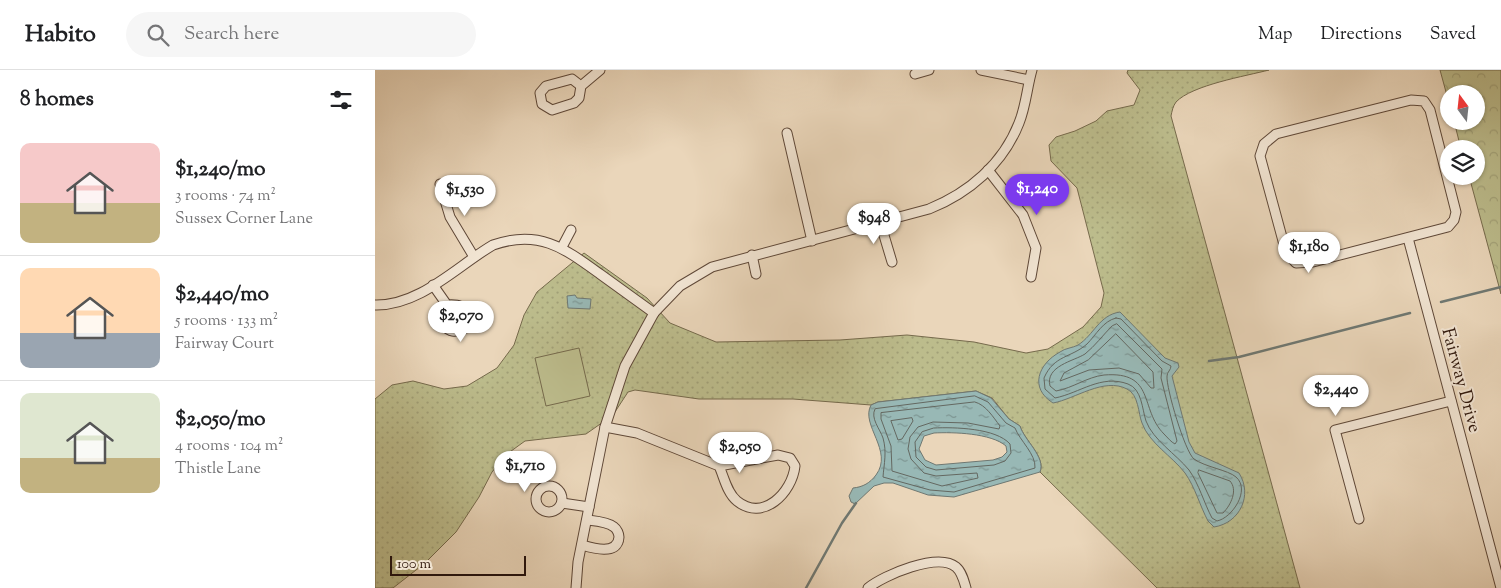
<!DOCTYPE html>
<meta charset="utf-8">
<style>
body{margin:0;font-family:"Sorts Mill Goudy",serif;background:#f6f6f6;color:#202124;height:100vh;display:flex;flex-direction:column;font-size:19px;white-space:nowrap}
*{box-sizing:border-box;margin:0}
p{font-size:16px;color:#757577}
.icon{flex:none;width:28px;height:28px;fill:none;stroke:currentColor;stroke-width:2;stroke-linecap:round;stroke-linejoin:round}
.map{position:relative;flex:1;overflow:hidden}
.drawer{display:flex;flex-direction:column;background:#fff;width:375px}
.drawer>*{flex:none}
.needle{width:32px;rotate:345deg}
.tools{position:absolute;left:1065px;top:15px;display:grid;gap:10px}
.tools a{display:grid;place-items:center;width:45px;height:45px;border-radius:50%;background:#fff;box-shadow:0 1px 4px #0004;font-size:25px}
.scale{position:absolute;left:15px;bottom:12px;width:136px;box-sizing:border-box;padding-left:5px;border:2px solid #31190d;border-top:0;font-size:14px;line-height:18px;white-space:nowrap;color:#31190d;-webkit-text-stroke:4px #f1e4d2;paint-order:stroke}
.price{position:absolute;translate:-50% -42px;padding:0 11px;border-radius:18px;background:#fff;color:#222;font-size:16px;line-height:32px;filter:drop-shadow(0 1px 2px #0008)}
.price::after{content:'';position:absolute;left:50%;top:30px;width:15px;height:11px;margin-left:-8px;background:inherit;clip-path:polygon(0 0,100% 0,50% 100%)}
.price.current{background:#7c3aed;color:#fff}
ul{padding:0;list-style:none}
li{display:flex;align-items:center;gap:15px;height:125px;padding:0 20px}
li+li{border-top:1px solid #e0e0e0}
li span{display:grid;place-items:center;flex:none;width:140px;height:100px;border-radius:10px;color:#555}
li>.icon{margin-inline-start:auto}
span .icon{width:60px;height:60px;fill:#fffc;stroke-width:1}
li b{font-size:21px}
h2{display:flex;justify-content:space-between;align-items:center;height:60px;padding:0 20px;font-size:21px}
header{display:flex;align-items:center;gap:30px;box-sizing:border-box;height:70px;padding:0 25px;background:#fff;border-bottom:1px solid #e0e0e0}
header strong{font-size:24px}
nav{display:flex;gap:28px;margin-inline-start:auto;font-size:18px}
.search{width:350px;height:45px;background:#f6f6f6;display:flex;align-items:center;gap:12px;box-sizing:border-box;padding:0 18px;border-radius:28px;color:#757577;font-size:19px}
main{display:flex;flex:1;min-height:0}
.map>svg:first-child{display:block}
</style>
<header>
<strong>Habito</strong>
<div class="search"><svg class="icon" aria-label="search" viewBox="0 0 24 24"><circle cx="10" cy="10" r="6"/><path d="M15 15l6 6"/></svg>Search here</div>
<nav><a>Map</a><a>Directions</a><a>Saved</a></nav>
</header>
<main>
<section class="drawer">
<h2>8 homes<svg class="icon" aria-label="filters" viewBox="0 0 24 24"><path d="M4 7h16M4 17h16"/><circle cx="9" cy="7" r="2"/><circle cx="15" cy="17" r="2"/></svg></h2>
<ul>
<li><span style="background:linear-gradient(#f6c9c9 60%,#c2b280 0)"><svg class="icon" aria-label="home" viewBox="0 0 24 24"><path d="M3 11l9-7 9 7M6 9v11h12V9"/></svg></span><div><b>$1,240/mo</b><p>3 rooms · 74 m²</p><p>Sussex Corner Lane</p></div></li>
<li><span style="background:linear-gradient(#ffd9b3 65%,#9aa5b1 0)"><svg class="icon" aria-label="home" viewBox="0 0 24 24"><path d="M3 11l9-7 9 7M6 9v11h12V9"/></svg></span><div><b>$2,440/mo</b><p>5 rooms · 133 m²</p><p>Fairway Court</p></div></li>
<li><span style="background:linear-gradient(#dfe7d0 65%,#c2b280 0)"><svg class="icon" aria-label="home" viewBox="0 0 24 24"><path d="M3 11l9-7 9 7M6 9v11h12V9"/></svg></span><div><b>$2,050/mo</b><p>4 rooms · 104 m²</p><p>Thistle Lane</p></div></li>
</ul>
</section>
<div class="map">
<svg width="1126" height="518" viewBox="0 0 1126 518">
<defs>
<pattern id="grass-dots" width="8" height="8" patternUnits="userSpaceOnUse" patternTransform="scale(1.25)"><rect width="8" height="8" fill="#bcbc8c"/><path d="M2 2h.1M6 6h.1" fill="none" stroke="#a2a178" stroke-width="1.8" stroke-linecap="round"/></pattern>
<pattern id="forest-crowns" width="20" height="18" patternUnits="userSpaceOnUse" patternTransform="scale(1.25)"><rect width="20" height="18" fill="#bcbc8c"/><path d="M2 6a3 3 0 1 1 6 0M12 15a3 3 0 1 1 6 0" fill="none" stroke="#a2a178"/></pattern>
<pattern id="water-ripples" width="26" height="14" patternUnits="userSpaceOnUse" patternTransform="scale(1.25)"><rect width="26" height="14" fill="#98b8b5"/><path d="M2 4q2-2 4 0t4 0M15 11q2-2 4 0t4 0" fill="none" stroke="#7d9592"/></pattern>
</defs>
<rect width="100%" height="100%" fill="#ead6ba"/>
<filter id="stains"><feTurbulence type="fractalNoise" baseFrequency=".004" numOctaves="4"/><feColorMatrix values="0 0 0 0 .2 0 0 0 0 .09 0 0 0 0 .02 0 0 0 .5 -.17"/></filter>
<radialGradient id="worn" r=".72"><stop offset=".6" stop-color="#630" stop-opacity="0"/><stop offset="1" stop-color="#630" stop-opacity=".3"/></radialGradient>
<path fill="url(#grass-dots)" stroke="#766a4c" d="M753 0H894C871 6 817 15 801 32 798 36 797 41 796 46L925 518H782L665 402C671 387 649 370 645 356L634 349 617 328 601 321 503 332 496 335 418 329H324L260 320 253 322 238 345 211 364 150 371 132 384 117 402 104 427 81 462 50 493 18 518H0V329L17 315 38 311 69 319 92 316 122 298 139 275 149 245 162 222 209 183 272 228 295 253 341 272 465 270 532 265 599 272 651 283 673 279 708 257 726 237 729 223 702 118 676 91 674 75 681 67 700 61 721 51 732 41 759 35 765 20 752 3Z"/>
<polygon fill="url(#forest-crowns)" stroke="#766a4c" points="1065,0 1126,0 1126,224 1094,106 1101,106 1101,79 1086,79 1079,51 1101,51 1101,24 1074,24 1074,33"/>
<polygon fill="#bcbc8c" stroke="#766a4c" points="204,278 215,326 171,336 160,288"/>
<g fill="url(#water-ripples)" stroke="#6f7872" fill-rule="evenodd">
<polygon points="200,225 202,228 216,229 215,239 193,238 192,226"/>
<path d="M745 242 790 288 803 293 804 297 797 306 814 372 820 383 864 403C878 425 865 453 839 457L833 451C825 436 820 417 810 403 797 386 774 373 767 353 763 343 764 325 752 319 729 307 700 329 678 333 654 318 663 294 685 282 690 278 698 278 703 275 719 265 724 245 745 242Z"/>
<path d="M601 321 616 328 634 349 645 356C649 370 671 387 665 402L579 427 553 425 518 413H509L499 416 480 434 476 432 474 426 478 418C488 417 495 413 501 405 519 381 485 355 496 335L503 332ZM559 363C578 362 616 363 631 376L632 382 627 387 618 390 561 395 550 390 544 379 549 366Z"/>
</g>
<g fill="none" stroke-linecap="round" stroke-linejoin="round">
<g stroke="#646861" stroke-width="1">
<path d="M741 248 746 249 787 291 796 296C796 300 792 302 792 306 791 318 810 382 819 389 830 397 853 400 861 407 876 420 857 448 842 451L837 448C829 433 824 414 814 400 801 384 778 370 771 351 767 339 767 319 753 314 726 304 705 323 680 328L670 319 669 308C679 285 696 288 712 274 721 265 728 251 741 248Z"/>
<path d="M742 254 787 299 786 308 802 371 800 374C796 372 793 368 789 364 764 339 781 301 729 305 712 307 698 318 681 321L675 316C670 296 699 291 710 284 720 276 728 265 737 256Z"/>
<polygon points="741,264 778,302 779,318 776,318 764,304 744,298 714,300 685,311 689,303 713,290"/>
<path d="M600 326 613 332 631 353 640 358C645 371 661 384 660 398L579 422 555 420 508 407C509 394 512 382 508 368 505 359 495 348 500 339Z"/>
<path d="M600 332C611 335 618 347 625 356L624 359 593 353 558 352 543 357 535 367 533 379 536 389 549 403 561 406 602 403 603 408 567 416 517 401 516 376 506 349V343Z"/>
<polygon points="537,348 538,351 527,369 523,370 516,351"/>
<path d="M559 358C579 357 621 358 635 374L636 383 630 391 619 395 561 400 551 397 541 387 540 372 547 362Z"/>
<path d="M824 400 855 411C863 420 856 435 848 443H842L823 403Z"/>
</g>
<g stroke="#6f7872" stroke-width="2.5">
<polyline points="1066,232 1126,217"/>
<polyline points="834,291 864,287 1035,243"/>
<polyline points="431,518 467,453 481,433"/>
</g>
<defs>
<g id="minor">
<polyline points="606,0 654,10"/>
<polyline points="540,4 554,0"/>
<polyline points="206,16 197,9 171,16 165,23 167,34 177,40 199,33 204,28 206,16 225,0"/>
<polygon points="1036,30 1049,31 1055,40 1081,142 1079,150 1073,157 938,192 921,193 911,182 885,86 889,74 901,64"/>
<polyline points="412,63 437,171"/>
<polyline points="613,100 648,145 661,178 656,207"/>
<polyline points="65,114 75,147 99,187"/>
<polyline points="505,152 517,192"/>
<polyline points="1033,168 1126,518"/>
<polyline points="187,177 196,160"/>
<polyline points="377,185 381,204"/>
<path d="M58 215 72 235 67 243 68 255C75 262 80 263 89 259L94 247C89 236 84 234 72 235"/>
<path d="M0 235C45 236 82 196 118 175 164 159 189 178 225 204 243 217 261 230 279 243"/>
<path d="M230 357 262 363 344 396 403 385 415 388 420 396C417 423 388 452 362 431 352 423 349 407 344 396"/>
<circle cx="174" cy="429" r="13"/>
<polyline points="187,433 214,437"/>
<polyline points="984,449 960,360 1076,331"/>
<path d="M207 475C217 478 243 486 244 467 244 464 242 459 239 457 233 452 220 451 212 450"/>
<path d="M201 518 203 492 230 357 250 296 279 243 305 216 337 197 554 139C594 123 628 94 644 53 651 36 652 17 657 0"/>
<path d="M493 518C509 505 563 482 581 497 587 502 589 511 591 518"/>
</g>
</defs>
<use href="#minor" stroke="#5f4838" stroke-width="11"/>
<use href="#minor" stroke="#f1e4d2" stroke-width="9"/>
</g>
<g text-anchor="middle" stroke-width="4" stroke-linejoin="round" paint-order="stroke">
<g font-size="18" fill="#31190d" stroke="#f1e4d2">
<text transform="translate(1087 310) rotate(75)" y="6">Fairway Drive</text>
</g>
</g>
<rect width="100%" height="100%" filter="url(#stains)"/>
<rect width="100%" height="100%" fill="url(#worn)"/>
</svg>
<div class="tools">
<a><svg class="needle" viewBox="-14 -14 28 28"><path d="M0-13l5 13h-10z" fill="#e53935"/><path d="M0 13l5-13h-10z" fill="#757577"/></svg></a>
<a><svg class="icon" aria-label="layers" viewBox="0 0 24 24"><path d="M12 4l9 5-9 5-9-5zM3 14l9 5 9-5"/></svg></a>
</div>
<div class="scale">100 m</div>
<b class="price current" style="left:662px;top:146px">$1,240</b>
<b class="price" style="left:90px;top:147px">$1,530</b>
<b class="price" style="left:499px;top:175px">$948</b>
<b class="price" style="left:934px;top:204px">$1,180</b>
<b class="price" style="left:86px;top:273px">$2,070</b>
<b class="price" style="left:961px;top:347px">$2,440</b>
<b class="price" style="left:365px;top:404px">$2,050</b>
<b class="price" style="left:150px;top:423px">$1,710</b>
</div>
</main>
